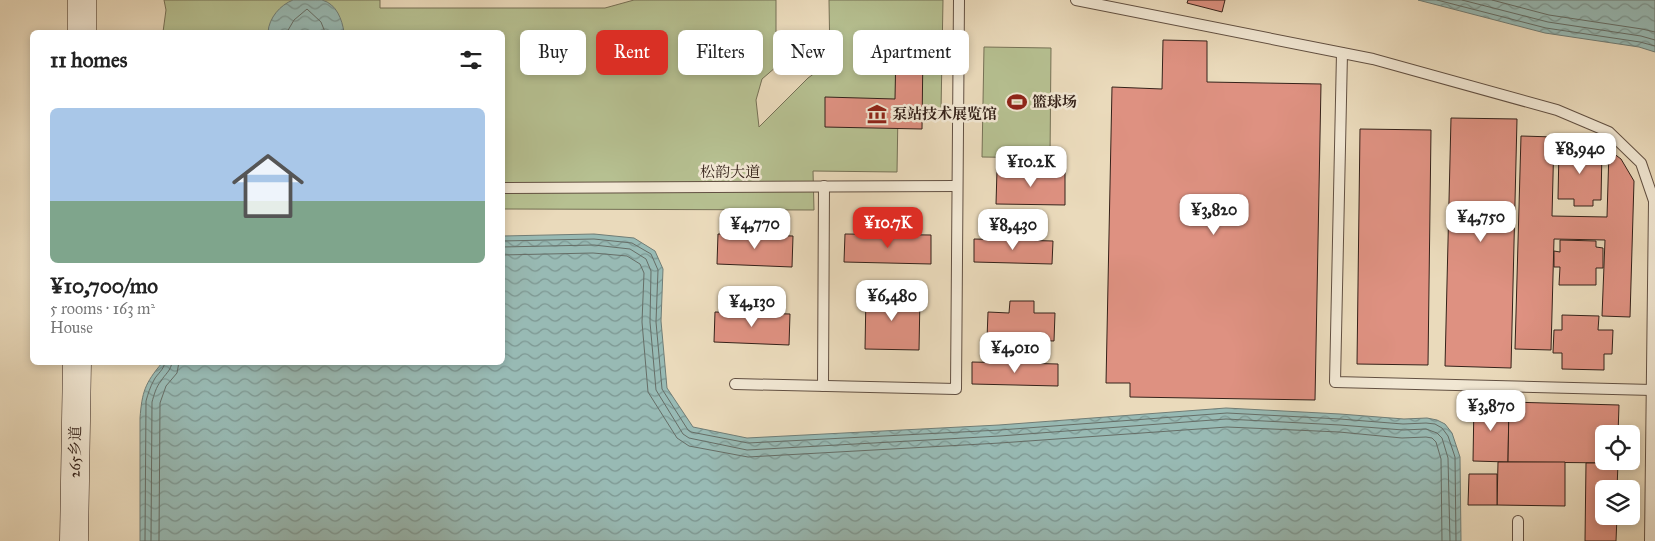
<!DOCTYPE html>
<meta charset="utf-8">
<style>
body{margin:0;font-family:"IM FELL Great Primer","Noto Serif SC",serif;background:#f6f6f6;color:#222;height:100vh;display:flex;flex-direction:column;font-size:19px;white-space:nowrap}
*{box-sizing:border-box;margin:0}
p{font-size:16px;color:#767676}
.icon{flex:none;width:28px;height:28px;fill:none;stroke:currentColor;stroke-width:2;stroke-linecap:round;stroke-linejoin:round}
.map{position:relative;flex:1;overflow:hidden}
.side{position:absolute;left:30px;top:30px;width:475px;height:335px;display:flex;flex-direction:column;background:#fff;border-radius:8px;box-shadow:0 2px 8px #0003}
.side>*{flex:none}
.guide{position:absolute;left:520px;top:30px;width:475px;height:45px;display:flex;gap:10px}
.buttons{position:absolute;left:1595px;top:425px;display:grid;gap:10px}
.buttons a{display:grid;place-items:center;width:45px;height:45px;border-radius:8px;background:#fff;box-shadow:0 2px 8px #0003;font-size:25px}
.price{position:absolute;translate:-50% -42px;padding:0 11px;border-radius:10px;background:#fff;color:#222;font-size:16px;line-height:32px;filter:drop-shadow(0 1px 2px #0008)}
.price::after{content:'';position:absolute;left:50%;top:30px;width:15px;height:11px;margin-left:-8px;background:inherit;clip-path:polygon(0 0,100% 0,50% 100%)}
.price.active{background:#d93025;color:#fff}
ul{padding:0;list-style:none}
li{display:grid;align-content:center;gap:10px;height:265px;padding:0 20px}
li+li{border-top:1px solid #e0e0e0}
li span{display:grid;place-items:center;height:155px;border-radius:8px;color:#555}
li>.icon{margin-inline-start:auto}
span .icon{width:90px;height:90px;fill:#fffc;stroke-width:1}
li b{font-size:21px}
h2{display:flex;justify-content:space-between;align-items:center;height:60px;padding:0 20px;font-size:21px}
.tag{padding:0 18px;border-radius:8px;background:#fff;box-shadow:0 2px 8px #0003;font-size:18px;line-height:45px}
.tag.active{background:#d93025;color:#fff}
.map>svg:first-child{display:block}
</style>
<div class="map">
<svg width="1655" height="541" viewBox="0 0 1655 541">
<defs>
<pattern id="water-waves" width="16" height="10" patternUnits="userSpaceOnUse" patternTransform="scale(1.25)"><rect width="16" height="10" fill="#98bab4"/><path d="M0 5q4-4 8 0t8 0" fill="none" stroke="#7d9792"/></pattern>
</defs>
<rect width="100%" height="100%" fill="#eadabb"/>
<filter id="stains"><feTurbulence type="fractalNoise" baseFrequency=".004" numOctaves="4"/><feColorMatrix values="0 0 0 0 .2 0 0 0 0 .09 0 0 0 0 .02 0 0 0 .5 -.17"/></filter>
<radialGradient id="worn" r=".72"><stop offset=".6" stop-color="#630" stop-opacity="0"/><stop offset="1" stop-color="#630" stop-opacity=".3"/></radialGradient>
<g fill="#b6c091" stroke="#767156">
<polygon points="164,0 380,0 380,8 605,8 634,0 776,0 776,67 762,79 756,100 759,127 808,78 830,62 829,0 943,0 941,111 898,111 897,172 813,171 814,210 503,209 502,32 163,32 166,10"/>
<polygon points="984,47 1051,48 1050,158 982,157"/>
</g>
<g fill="url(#water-waves)" stroke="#707d76">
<path d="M293 0C302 0 314 0 322 0 337 4 342 20 344 32H268C269 18 280 5 293 0Z"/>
<polygon points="1418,0 1655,0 1655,52 1639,47 1545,33"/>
<path d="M594 234 634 238 655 251 663 269 661 321 667 388 693 427 747 438 999 425 1226 408 1340 414 1404 419 1427 418 1437 420 1445 424 1452 433 1460 457 1461 541H140V418C142 392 145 383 162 363L502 362 503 236Z"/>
</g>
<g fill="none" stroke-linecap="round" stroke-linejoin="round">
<g stroke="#666e67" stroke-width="1">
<polyline points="1437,0 1546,28 1640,42 1655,46"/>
<polyline points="1462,0 1548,22 1641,36 1655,40"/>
<polyline points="1492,0 1549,15 1642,29 1655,32"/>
<polyline points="287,32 294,20 307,9 321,22 325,32"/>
<polyline points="502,241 594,239 632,243 651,254 658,270 656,322 662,389 688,430 691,432 748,443 1000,430 1227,413 1340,419 1403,424 1426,423 1435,424 1442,428 1448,436 1455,457 1456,541"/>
<polyline points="502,247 594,245 630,249 646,259 651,271 650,322 656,390 683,434 689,438 747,450 1000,436 1226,419 1340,425 1403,430 1426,429 1437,433 1442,438 1448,458 1450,541"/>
<polyline points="502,255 593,253 627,256 640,264 644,273 642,322 648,392 677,438 689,446 748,457 1000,443 1227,427 1339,432 1402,438 1426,437 1432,438 1436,442 1441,459 1442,541"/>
<path d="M145 541 146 401C148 394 150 387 154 380 157 374 164 370 165 362"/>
<path d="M151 541 152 402C154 395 156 387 161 381 165 374 171 371 172 362"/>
<polyline points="159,541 160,403 166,386 177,373 179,362"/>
</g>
</g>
<g fill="#de9181" stroke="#35221a">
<polygon points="1188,0 1225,0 1222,12 1187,3"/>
<polygon points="1163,40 1207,41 1207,82 1321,84 1315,400 1130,397 1130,383 1106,383 1112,87 1162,89"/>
<polygon points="896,46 923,46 922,129 825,127 825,97 895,99"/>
<polygon points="1451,118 1517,119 1511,368 1445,366"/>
<polygon points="1360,129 1431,130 1428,365 1357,364"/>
<polygon points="1521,136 1554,137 1552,216 1607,217 1609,150 1621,159 1634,181 1630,317 1602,316 1605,240 1554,239 1551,350 1515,349"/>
<polygon points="1559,148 1602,149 1601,200 1593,200 1593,206 1574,206 1574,199 1558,199"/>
<polygon points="997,170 1065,171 1065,205 996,204"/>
<polygon points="718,234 793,236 792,267 717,264"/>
<polygon points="845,234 931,235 931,264 844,262"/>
<polygon points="974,239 1053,241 1052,264 974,262"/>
<polygon points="1560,240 1596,241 1596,247 1603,248 1603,268 1596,268 1596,285 1559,285 1560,267 1554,267 1554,251 1560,252"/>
<polygon points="866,294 920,296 919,350 865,349"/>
<polygon points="1010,301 1034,301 1034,313 1055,313 1054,341 987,339 988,312 1009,313"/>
<polygon points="715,312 790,314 789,345 714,342"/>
<polygon points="1562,315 1599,316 1598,330 1613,330 1612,354 1604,354 1604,370 1562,369 1562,353 1553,353 1554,330 1562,330"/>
<polygon points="972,362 1058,364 1058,386 972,384"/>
<polygon points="1474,402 1509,402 1508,462 1473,461"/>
<polygon points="1509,402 1619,405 1618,434 1604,434 1604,461 1618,461 1618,463 1508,462"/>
<polygon points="1498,462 1565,462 1565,506 1497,505"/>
<polygon points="1586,463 1618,463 1617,489 1604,489 1604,516 1617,516 1616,541 1585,541"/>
<polygon points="1469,474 1497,474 1497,505 1468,505"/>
</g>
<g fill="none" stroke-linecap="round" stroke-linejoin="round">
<defs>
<g id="lane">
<polyline points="1076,0 1373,59 1557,110 1609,132 1641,163 1654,201 1650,541"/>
<polyline points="1342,53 1335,382 1652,390"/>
<polyline points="502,188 957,186"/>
<polyline points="735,384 956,389 959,0"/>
<polyline points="823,386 824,186"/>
<polyline points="1518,521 1518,541"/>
</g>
<g id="secondary">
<polyline points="82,32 82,0"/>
<polyline points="74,541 77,362"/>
</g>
</defs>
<use href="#lane" stroke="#625042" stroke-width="12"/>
<use href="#secondary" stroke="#35221a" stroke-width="29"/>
<use href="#lane" stroke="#f1e7d3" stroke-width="10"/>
<use href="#secondary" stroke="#f1e7d3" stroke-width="28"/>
</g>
<defs>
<symbol id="stadium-bare" viewBox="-9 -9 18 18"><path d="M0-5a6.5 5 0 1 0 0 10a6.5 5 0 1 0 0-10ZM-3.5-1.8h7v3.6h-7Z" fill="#8f2418" stroke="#f1e7d3" stroke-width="2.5" paint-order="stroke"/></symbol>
<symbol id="museum-bare" viewBox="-9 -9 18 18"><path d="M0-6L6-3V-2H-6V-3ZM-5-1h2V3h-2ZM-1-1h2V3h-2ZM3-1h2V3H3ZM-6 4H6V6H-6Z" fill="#8f2418" stroke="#f1e7d3" stroke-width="2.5" paint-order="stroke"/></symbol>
</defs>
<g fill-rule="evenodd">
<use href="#stadium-bare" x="1003" y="88" width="28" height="28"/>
<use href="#museum-bare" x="863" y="100" width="28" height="28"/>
</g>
<g text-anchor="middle" stroke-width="5" stroke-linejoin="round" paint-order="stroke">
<g font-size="15" font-weight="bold" fill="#35221a" stroke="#f1e7d3" text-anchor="start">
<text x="1032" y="107">篮球场</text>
<text x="892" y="119">泵站技术展览馆</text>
</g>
<g font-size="15" fill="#35221a" stroke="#f1e7d3">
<text x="730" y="177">松韵大道</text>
<text transform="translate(75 452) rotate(-89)" y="5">265乡道</text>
</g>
</g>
<rect width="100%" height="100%" filter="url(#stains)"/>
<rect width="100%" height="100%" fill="url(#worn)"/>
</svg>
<div class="buttons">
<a><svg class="icon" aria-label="locate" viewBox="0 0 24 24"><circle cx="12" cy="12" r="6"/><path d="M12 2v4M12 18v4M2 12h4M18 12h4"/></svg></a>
<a><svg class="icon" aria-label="layers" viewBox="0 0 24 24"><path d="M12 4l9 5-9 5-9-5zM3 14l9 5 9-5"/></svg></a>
</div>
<b class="price" style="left:1580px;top:175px">¥8,940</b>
<b class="price" style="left:1031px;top:188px">¥10.2K</b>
<b class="price" style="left:1214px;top:236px">¥3,820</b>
<b class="price" style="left:1481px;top:243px">¥4,750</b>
<b class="price active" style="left:888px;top:249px">¥10.7K</b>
<b class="price" style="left:755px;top:250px">¥4,770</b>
<b class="price" style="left:1013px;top:251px">¥8,430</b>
<b class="price" style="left:892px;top:322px">¥6,480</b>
<b class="price" style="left:752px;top:328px">¥4,130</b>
<b class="price" style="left:1015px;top:374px">¥4,010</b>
<b class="price" style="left:1491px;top:432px">¥3,870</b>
<div class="guide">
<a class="tag">Buy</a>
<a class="tag active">Rent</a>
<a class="tag">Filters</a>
<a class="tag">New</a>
<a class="tag">Apartment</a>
</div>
<section class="side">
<h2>11 homes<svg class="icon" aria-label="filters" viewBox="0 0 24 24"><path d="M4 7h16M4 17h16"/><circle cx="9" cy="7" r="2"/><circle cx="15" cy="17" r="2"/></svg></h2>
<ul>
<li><span style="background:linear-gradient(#a9c7e8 60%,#7fa58c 0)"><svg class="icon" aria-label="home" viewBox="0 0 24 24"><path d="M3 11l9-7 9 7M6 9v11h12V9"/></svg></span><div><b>¥10,700/mo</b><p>5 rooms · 163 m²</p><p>House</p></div></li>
</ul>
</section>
</div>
